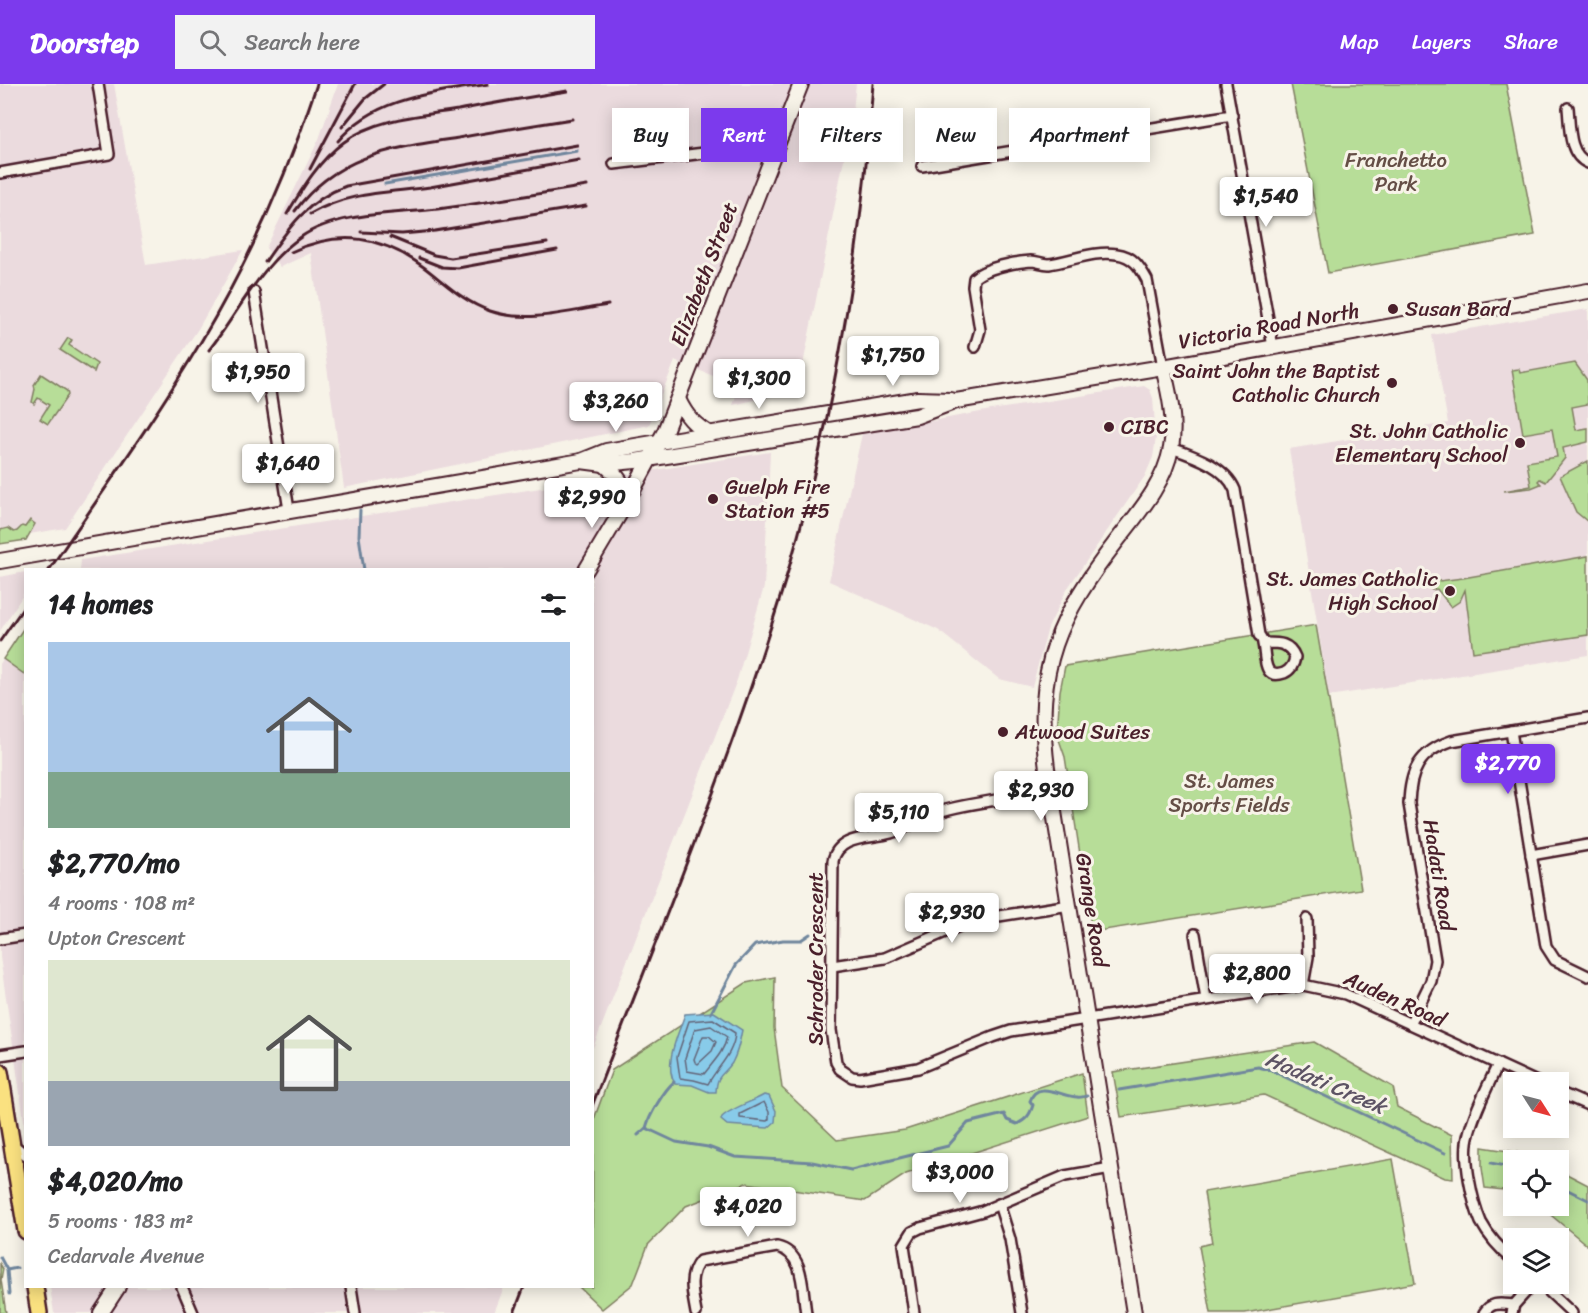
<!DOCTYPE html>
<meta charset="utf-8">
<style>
body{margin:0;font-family:Sriracha,sans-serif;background:#f2f2f2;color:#202124;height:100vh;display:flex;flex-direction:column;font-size:22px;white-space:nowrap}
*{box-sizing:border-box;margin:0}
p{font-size:20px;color:#757577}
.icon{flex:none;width:33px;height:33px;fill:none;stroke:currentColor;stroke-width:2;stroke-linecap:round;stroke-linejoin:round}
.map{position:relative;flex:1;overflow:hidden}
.panel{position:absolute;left:24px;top:484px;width:570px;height:720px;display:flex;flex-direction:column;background:#fff;border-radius:0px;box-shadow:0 3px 15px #0003}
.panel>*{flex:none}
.guide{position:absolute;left:612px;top:24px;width:570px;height:54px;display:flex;gap:12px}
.needle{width:39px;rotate:126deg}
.controls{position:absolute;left:1503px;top:988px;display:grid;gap:12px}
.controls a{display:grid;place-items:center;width:66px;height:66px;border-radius:0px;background:#fff;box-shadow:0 3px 15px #0003;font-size:30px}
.price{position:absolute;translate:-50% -51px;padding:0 14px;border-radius:6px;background:#fff;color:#222;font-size:20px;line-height:39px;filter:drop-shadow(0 2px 3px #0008)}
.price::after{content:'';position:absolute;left:50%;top:36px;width:18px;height:14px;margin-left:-9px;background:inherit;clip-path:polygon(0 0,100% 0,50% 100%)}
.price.selected{background:#7c3aed;color:#fff}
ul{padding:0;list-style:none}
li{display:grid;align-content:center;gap:12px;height:318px;padding:0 24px}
li span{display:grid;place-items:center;height:186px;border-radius:0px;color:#555}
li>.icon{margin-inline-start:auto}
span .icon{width:108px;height:108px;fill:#fffc;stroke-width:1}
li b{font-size:26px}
h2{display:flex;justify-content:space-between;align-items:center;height:72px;padding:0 24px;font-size:26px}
.tag{padding:0 21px;border-radius:0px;background:#fff;box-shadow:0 3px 15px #0003;font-size:21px;line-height:54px}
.tag.selected{background:#7c3aed;color:#fff}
header{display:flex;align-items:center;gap:36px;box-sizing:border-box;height:84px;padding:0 30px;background:#7c3aed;color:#fff}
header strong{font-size:28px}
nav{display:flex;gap:33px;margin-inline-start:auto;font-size:21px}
.search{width:420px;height:54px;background:#f2f2f2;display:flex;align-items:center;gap:15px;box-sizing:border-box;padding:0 21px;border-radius:0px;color:#757577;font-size:22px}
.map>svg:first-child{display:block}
</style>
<header>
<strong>Doorstep</strong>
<div class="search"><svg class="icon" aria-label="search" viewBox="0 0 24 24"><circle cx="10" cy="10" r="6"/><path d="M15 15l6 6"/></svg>Search here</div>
<nav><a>Map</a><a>Layers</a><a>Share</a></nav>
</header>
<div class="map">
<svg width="1588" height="1229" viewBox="0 0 1588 1229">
<rect width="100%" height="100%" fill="#f7f3e8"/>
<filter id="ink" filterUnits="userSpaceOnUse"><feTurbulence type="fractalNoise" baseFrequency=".0167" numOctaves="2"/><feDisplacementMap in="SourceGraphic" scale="12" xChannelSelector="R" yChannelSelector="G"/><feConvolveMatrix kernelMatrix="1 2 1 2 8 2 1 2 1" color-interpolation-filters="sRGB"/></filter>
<g filter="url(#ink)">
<g fill="#ebdbde">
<polygon points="0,0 114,0 146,181 243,166 198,245 65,444 0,455"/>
<polygon points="338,0 856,0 852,35 798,306 733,321 739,302 675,277 649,341 344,404 311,169 280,183 266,164 319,55"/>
<polygon points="1588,225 1588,571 1329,612 1289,365 1448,339 1432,251"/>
<polygon points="1144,302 1150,306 1153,314 1156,354 1153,373 1145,392 1067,505 1048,544 1032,603 999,595 938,546 829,497 862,350 991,326"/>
<polygon points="770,368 764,503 737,596 593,964 592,486 80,486 81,476"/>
<polygon points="25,488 25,508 0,547 0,493"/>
<polygon points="3,575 23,589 25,587 25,1043 0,873 0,580"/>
<polygon points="50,1203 504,1203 494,1229 54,1229"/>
</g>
<g fill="#b7dd98" stroke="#807e62" stroke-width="1.5">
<polygon points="1291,0 1506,0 1535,151 1328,189"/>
<polygon points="68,254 72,256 69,261 97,280 94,288 60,266"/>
<polygon points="1575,279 1587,296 1588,320 1572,323 1576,346 1588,344 1588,358 1563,364 1565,374 1546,398 1540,395 1538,397 1541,400 1531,404 1504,407 1531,402 1527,378 1557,373 1552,345 1523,350 1512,286 1519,285 1520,289"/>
<polygon points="41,290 67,307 68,311 48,340 40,335 49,321 38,314 34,320 32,318 35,305 34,301"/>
<polygon points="1588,377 1588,438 1576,428 1560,392"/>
<polygon points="30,436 35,440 26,456 0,460 0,446 8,444 14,448 17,447 22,442 25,443"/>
<polygon points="1588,472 1588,551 1473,568 1465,506 1460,517 1451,523 1437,505 1432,506 1425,500 1426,496 1430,493 1439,497 1463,494"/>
<polygon points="1316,541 1361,805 1092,848 1065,673 1057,650 1060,607 1065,582"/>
<polygon points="25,542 26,587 24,590 3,575"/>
<polygon points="775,893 774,944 782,1004 837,1056 905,1046 1082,989 1088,1032 906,1090 865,1117 746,1099 686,1122 648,1161 633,1200 602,1225 579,1203 592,1203 593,1038 612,986 746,899"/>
<polygon points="1314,958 1393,1003 1397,1023 1452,1051 1453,1095 1445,1094 1264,1011 1121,1033 1113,988"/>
<polygon points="1482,1063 1521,1069 1538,1077 1514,1077 1513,1107 1485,1104 1482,1084"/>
<polygon points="1393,1075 1415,1199 1245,1229 1211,1229 1199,1162 1212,1159 1204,1108"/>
<polygon points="1559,1086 1588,1101 1588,1162 1540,1122 1558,1122"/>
<polygon points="0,1180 3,1185 1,1196 6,1229 0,1229"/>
</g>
<g fill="#88cbe9" stroke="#6f869d" stroke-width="1.5">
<path d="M714 928 742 946C740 957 738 968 732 979 723 992 717 989 716 1008H709L692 1001 675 1000C663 980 678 951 685 930Z"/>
<path d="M764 1011 769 1012 776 1027 775 1038 768 1044 727 1041 721 1036 722 1033C731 1024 752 1018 764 1011Z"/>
</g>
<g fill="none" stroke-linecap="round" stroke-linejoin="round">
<g stroke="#636477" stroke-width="1.5">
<path d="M713 935 735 949C734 970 717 983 708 1000L694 996 680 994 677 973 689 937Z"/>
<path d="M711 942 727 953C724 968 713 978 704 990L687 987 685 974 695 945Z"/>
<polygon points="703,952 709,952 716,958 712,967 698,980 695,978 694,975"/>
<polygon points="764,1018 769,1028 769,1035 767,1037 740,1034 740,1030"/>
</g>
<g stroke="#6f869d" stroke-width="3">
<polyline points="385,100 577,67"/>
<polyline points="360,426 359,452 364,486"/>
<polyline points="711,929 736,881 755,861 783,856 801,856 810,850"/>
<polyline points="1119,1006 1258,983 1270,986 1445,1069"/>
<path d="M646 1044C649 1032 664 1006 674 998"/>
<path d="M638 1051 646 1044 676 1058 708 1063 735 1073 812 1078 851 1086 948 1062 968 1039 1004 1030 1007 1036 1017 1040C1026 1036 1030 1031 1033 1021L1030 1017C1037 995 1062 1013 1077 1013 1081 1014 1084 1012 1087 1012"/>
<polyline points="1491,1079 1514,1084"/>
<polyline points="1558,1101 1588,1116"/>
<polyline points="0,1173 7,1186 9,1210"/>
<polyline points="7,1186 17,1184"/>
</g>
<defs>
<g id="street">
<polyline points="1226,0 1273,263"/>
<path d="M1568 24C1570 42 1568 71 1588 79"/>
<polyline points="614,80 778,60"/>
<polyline points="922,82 1232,31"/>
<polyline points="0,89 109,70 98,0"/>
<polyline points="254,208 289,426"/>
<path d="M975 263 980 246 973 202 974 194C985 184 1015 178 1031 177 1037 177 1042 180 1049 180 1071 177 1095 166 1117 170 1133 172 1140 183 1147 196L1163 283"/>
<path d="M1171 364C1194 372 1225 382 1235 406L1259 551C1261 554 1263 556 1263 560 1266 571 1262 597 1284 589 1291 586 1294 580 1295 573 1289 558 1278 559 1263 559"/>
<polyline points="1511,647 1546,862 1555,876 1588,892"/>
<path d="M1052 708C1015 714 977 717 942 727 924 732 908 743 891 749 870 755 838 751 833 777L831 946 836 978 840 985 852 993 860 994 918 984 993 953 1011 947 1303 901 1345 910 1539 999"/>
<polyline points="1531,771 1588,761"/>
<polyline points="1195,850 1206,915"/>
<polyline points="0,855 26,851"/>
<polyline points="832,882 885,874 966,839 986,834 1070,821"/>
<polyline points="1303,901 1308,873 1307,835"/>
<path d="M1410 940 1431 897 1435 876 1409 720C1410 687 1419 668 1451 657L1588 634"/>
<polyline points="0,971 26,967"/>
<path d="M1498 980C1487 1004 1474 1028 1468 1053 1463 1075 1472 1117 1481 1138 1489 1153 1501 1166 1514 1177"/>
<polyline points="1558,1008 1588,1021"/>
<polyline points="11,1059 26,1071"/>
<polyline points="999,1120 1010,1155 1022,1229"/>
<polyline points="1541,1200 1572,1229"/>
<polyline points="182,1203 193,1229"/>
<polyline points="351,1203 355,1229"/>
<path d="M696 1229C693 1211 687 1192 700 1177L777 1163C805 1169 802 1206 806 1229"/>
<polyline points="914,1229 904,1161 912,1148 920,1144 983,1127 1065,1092 1111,1084"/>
<path d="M1484 1229C1492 1217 1501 1220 1514 1221"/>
<polyline points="1512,1229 1514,1221 1533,1200"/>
</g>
<g id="secondary">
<path d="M678 315C686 332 694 341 710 350"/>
<polyline points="581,377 604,380 635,377 917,332 956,317 1163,283 1588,207"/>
<path d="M604 380C619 393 624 399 626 419"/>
<polyline points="0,477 581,377 606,367 641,361 918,315 951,316"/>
<polyline points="586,486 626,419 665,347 801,0"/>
<polyline points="101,1229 118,1203"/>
<path d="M1134 1229 1047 684C1034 583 1058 533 1119 454 1140 427 1165 398 1171 364 1176 337 1169 308 1163 283"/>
</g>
<g id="primary">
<polyline points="0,988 26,1147"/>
<polyline points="35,1203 39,1229"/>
</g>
</defs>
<use href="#street" stroke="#4a1f2b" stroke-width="14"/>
<use href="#secondary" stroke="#4a1f2b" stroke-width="18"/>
<use href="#primary" stroke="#4a1f2b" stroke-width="20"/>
<use href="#street" stroke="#f7f3e8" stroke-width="9"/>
<use href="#secondary" stroke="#f7f3e8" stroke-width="14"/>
<use href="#primary" stroke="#fae180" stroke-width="15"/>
<g stroke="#4a1f2b" stroke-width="3">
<polyline points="342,43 365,15 384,0"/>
<path d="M338 57C376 12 434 9 488 0"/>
<polyline points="310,85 355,0"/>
<path d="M295 127C337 70 394 64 458 54 496 47 534 41 572 35"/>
<path d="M287 130C302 105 319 76 344 58 376 34 420 32 458 26 494 19 531 13 567 7"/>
<path d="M310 130C348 108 387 109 430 103 480 94 529 85 579 76"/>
<polyline points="361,148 402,150 435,147 586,122"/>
<polyline points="390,153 434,171 451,174 547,159"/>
<path d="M291 168C340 145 382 152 425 184 446 200 464 218 490 227 528 240 570 227 608 221"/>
<polyline points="419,174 442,183 458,184 557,166"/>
<path d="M265 178C287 146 307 116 346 102L577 61"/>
<path d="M209 266C239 228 260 181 301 153 336 128 396 130 438 125 488 118 538 110 587 102"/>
<path d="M49 486C101 410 155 335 202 256 250 175 288 89 317 0"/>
<polyline points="0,557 26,520"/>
<path d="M592 1022C659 847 732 674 786 494 834 334 861 167 873 0"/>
<polyline points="514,1229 524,1203"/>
</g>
</g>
</g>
<g fill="#4a1f2b" stroke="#f7f3e8" stroke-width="2">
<circle cx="1393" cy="225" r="6"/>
<circle cx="1392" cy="299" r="6"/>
<circle cx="1109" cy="343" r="6"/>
<circle cx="1520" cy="359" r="6"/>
<circle cx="713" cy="415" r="6"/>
<circle cx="1450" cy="507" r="6"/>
<circle cx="1003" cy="648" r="6"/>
</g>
<g text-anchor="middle" stroke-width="6" stroke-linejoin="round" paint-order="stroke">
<g font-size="21" fill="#654e46" stroke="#f7f3e8">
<text x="1396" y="83">Franchetto<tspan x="1396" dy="24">Park</tspan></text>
<text x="1229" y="704">St. James<tspan x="1229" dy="24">Sports Fields</tspan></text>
</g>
<g font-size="21" fill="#4a1f2b" stroke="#f7f3e8">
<text transform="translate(704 190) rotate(-69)" y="7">Elizabeth Street</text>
<text transform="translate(1269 242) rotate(-10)" y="7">Victoria Road North</text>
<text transform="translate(1439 791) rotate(81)" y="7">Hadati Road</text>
<text transform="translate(1092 826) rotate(81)" y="7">Grange Road</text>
<text transform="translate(816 875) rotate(-90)" y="7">Schroder Crescent</text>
<text transform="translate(1395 915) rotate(24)" y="7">Auden Road</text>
</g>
<g font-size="21" fill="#4a1f2b" stroke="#f7f3e8" text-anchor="start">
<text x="1405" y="232">Susan Bard</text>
<text x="1380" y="294" text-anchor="end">Saint John the Baptist<tspan x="1380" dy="24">Catholic Church</tspan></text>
<text x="1121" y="350">CIBC</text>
<text x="1508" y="354" text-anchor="end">St. John Catholic<tspan x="1508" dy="24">Elementary School</tspan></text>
<text x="725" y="410">Guelph Fire<tspan x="725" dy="24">Station #5</tspan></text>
<text x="1438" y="502" text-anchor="end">St. James Catholic<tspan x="1438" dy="24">High School</tspan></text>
<text x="1015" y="655">Atwood Suites</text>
</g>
<g font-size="22" font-style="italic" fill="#5d5364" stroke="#f7f3e8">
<text transform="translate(1326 998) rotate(23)" y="8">Hadati Creek</text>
</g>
</g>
</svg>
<div class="controls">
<a><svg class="needle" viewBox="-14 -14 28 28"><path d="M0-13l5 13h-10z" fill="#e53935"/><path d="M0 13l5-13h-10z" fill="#757577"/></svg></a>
<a><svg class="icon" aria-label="locate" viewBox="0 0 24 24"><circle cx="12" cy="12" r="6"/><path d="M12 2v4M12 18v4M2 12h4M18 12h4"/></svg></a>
<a><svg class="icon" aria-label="layers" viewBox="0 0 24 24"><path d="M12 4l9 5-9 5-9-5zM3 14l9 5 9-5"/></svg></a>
</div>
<b class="price" style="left:1266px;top:144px">$1,540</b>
<b class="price" style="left:893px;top:303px">$1,750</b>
<b class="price" style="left:258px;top:320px">$1,950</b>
<b class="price" style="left:759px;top:326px">$1,300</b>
<b class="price" style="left:616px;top:349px">$3,260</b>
<b class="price" style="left:288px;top:411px">$1,640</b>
<b class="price" style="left:592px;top:445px">$2,990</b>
<b class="price selected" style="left:1508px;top:711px">$2,770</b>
<b class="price" style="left:1041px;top:738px">$2,930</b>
<b class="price" style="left:899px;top:760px">$5,110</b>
<b class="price" style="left:952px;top:860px">$2,930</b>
<b class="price" style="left:1257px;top:921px">$2,800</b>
<b class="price" style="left:960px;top:1120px">$3,000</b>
<b class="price" style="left:748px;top:1154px">$4,020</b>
<div class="guide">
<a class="tag">Buy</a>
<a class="tag selected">Rent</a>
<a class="tag">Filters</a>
<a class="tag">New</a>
<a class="tag">Apartment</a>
</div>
<section class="panel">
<h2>14 homes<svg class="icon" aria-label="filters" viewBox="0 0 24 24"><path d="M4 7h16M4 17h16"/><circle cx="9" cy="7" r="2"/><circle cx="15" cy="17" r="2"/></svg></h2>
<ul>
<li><span style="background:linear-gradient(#a9c7e8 70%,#7fa58c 0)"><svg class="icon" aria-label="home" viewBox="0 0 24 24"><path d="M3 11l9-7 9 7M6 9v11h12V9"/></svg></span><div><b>$2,770/mo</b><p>4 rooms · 108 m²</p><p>Upton Crescent</p></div></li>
<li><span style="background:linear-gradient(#dfe7d0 65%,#9aa5b1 0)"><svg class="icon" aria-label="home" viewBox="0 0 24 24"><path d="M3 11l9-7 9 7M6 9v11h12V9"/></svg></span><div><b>$4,020/mo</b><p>5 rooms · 183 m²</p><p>Cedarvale Avenue</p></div></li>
</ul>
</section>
</div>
